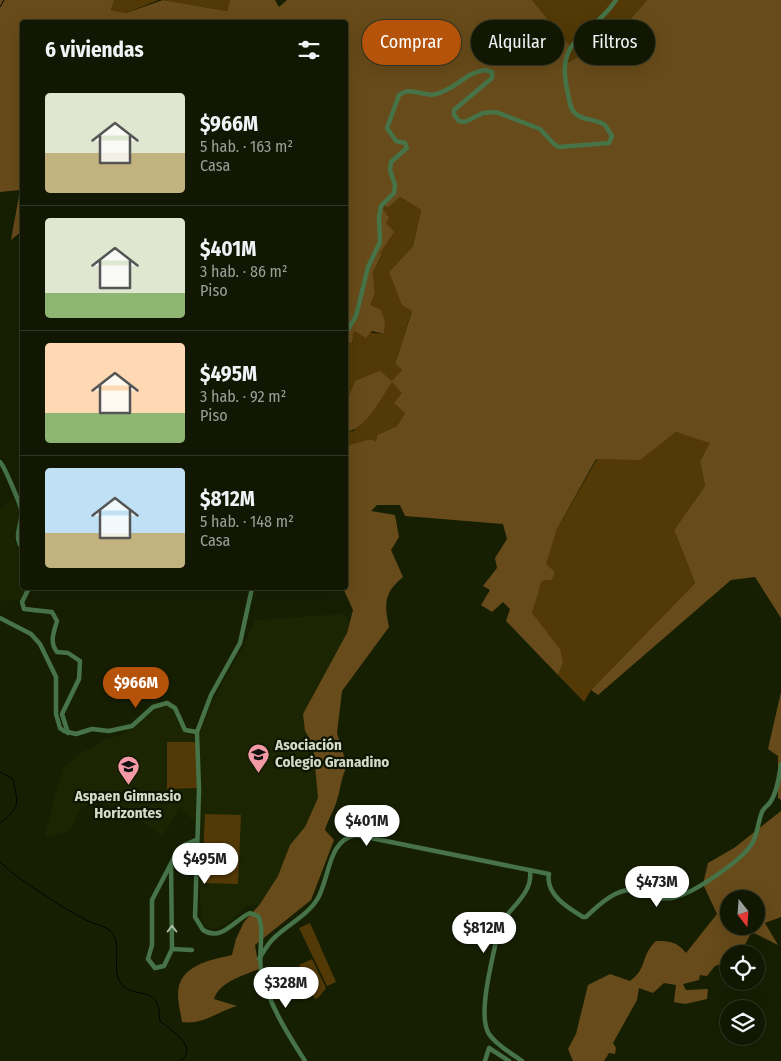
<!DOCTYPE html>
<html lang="es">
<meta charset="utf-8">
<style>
body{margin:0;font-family:"Fira Sans Condensed",sans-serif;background:#1e2411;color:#f1f3f6;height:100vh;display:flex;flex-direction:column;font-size:19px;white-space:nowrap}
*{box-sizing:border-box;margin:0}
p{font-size:16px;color:#9c9f99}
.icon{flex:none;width:28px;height:28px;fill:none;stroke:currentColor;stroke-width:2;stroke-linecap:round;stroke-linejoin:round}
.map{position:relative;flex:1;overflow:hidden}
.panel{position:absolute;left:20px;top:20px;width:328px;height:570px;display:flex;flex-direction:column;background:#111702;border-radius:5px;box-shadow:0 5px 20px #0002,0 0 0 1px #303624}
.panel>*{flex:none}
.hud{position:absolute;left:362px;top:20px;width:342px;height:45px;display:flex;gap:10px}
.needle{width:32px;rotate:163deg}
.buttons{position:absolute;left:720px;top:890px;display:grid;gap:10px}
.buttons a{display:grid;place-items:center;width:45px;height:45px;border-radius:50%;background:#111702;box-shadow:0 5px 20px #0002,0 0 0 1px #303624;font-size:25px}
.price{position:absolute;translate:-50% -42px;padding:0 11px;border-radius:18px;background:#fff;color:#222;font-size:16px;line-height:32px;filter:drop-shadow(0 1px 2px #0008)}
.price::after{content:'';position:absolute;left:50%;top:30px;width:15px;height:11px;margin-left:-8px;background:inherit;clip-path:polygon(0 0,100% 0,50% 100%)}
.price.active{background:#b45309;color:#fff}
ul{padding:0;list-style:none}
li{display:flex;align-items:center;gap:15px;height:125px;padding:0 25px}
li+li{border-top:1px solid #303624}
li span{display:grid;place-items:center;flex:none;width:140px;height:100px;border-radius:5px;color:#555}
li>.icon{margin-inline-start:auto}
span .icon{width:60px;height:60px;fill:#fffc;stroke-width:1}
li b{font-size:21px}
h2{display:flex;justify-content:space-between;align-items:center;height:60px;padding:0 25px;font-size:21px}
.tag{padding:0 18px;border-radius:22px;background:#111702;box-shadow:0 5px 20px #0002,0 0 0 1px #303624;font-size:18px;line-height:45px}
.tag.active{background:#b45309;color:#fff}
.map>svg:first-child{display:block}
</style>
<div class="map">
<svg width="781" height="1061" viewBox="0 0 781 1061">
<rect width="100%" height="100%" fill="#171f03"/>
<g fill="#1b2502">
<polygon points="14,498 20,511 15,536 16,542 22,550 22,588 27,588 22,599 0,601 0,510"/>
<polygon points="343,614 349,620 347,633 334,659 305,731 313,744 318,798 313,820 288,864 260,904 246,907 226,924 214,929 207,927 202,921 200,901 200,728 223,681 243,647 255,620"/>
<polygon points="167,706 173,709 178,724 185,733 195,734 198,743 197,811 194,821 180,808 163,836 117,806 93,802 81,808 73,824 66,832 48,838 45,834 62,770 78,755 104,740 120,735 158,708"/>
</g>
<g fill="#533906">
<polygon points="114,0 159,0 126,13 111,10"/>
<polygon points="163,0 230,0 227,11"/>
<polygon points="532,0 647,0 613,39 564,65 570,46"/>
<polygon points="400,197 421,210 413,246 389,272 412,310 395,364 402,370 402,393 405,413 397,426 377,435 376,441 370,439 345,446 345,432 354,431 355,381 345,405 345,342 352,343 354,331 384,334 370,305 375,294 373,272 382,256 380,253 386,223 381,206 383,204 388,208"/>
<polygon points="676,432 711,442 700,461 705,486 674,530 695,583 591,690 584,702 558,675 563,663 532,613 542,581 552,580 555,572 545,564 557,529 597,459 640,459"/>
<polygon points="167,742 196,742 197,788 167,789"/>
<polygon points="205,814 241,815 238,884 202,883"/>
<polygon points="310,923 336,982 327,986 299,928"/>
<polygon points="312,959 326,988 319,997 315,999 299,965"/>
</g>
<g fill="#684b1a" fill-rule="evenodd">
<path d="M0 0H114L111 10 126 13 163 0 227 11 230 0H275L279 7 287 0H532L570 46 565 64 613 39 647 0H781V618L755 577 731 580 598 695 591 690 695 583 674 530 705 486 700 461 710 443 676 432 640 460 596 459 557 529 546 564 555 572 552 580 542 581 532 613 560 649 563 663 558 675 506 621 510 609 503 602 492 612 481 605 490 590 483 586 497 568 495 558 507 539 503 524 405 516 400 505H377L371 511 395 515 399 537 391 550 403 577C384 593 384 603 389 627L342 691 337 733 347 766C341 777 341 788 337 800 334 811 328 819 325 830L334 840 311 900 255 945 259 969C244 975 219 982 214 999L237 1006C216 1012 204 1025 182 1022 181 1014 178 1004 178 995 178 965 210 960 232 955L236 939 244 922 260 904 278 876 290 845 305 827 318 798 313 744 305 731 303 714 347 633 353 610 343 588H345V446L370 439 376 441 377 435 397 426 405 413 394 403 402 393 392 382C380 399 367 429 345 432V405L355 381 380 371 392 381 402 370 395 364 412 311 402 305 389 272 413 246 421 210 400 197 388 208 383 204 381 206 389 218 386 223 394 232 380 253 382 255 373 272 375 294 370 305 381 310 385 321 384 334 372 331 366 338 354 331 352 343 345 342V22H22V231L11 240 20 190 0 192Z"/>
<polygon points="781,692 781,800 778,798 778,756 768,749"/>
<path d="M781 811V917L765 923 778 945 754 933 750 935 740 954H729V961L715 966 707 976 700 975 699 980 683 984 686 990 708 989 707 999 685 1004 674 1002 676 985 664 983 653 993 639 988 637 1000 613 1043 616 1048 615 1054 609 1053 604 1061H573L568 1049 576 1034 588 985 610 974 630 981C648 968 640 956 656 941 670 941 677 942 686 953L717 914 703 884 708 863 734 848ZM729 899H756V926H729Z"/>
</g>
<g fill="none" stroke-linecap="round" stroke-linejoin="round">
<g stroke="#000603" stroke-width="1">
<polyline points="0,7 4,0"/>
<path d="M0 772 13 779C18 803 21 808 0 823"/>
<path d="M0 862C15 878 65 909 86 920 93 924 102 925 108 929 126 941 108 971 123 986 133 996 154 989 158 1006 160 1011 159 1016 160 1021 170 1029 201 1049 180 1061"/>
</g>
<g stroke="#467348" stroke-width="4.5">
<path d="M345 334 356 316 368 267 380 242 379 217 381 206 394 193 395 185 390 170 391 162 407 148 405 143 396 141 387 128 399 95C411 85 423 98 436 94 454 90 467 72 485 70L492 72V78L454 110V115L459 121 465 122 483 113 496 112 540 129 554 144 559 147 609 143 612 136 605 125C597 119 584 121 576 114 569 109 569 97 567 89 555 36 593 36 616 0"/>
<path d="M0 462C4 465 20 504 21 509 24 524 12 534 22 548"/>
<path d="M29 588 22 602 24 609 52 612 57 621C54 632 49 642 57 652L68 653 80 661 79 679 62 714 68 733"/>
<polyline points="0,618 31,634 40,644 56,677 56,714 60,728 64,731 76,734 92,729 109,731 132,726 153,707 167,703 175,708 185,730 197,732 211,695 240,643 252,588"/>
<path d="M197 732 199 790 195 917 203 930C222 942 234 920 250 913L258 916C265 928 258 954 261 970 268 1003 287 1033 305 1061"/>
<polyline points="171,864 172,949 164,966 155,968 148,959 152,945 152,900 177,852 184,845 196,840"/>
<polyline points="172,949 192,950"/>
<path d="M259 959C264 951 268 943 275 937 289 924 309 914 318 898 330 876 328 840 356 835L549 874C545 894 568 908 583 917H586C596 907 616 889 631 890 646 892 657 900 672 898 693 894 743 860 753 842 758 832 758 822 762 812 763 808 769 805 771 801 778 790 779 776 781 764"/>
<polyline points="485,1061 489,1048 509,1061"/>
<path d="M522 1061C511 1053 496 1045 489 1034 476 1014 495 951 499 927 509 907 533 895 530 871"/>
</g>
</g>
<defs><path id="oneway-chevron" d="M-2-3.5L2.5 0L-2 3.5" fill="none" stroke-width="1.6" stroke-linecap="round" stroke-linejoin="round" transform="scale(1.25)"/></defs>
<use stroke="#aabca3" href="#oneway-chevron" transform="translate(172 929) rotate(-90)"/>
<defs>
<symbol id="school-pin" viewBox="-11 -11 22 30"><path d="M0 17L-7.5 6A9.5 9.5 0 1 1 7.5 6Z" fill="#f49aa7" stroke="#0e1500"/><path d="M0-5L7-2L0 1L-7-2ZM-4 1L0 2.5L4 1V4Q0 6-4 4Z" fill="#111"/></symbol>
</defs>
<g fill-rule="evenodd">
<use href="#school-pin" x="246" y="742" width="25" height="34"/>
<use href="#school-pin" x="116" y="754" width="25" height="34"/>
</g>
<g text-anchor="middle" stroke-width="4.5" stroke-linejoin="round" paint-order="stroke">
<g font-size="15" font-weight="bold" fill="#d5dbca" stroke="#0e1500" text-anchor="start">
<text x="275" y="750">Asociación<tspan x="275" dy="17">Colegio Granadino</tspan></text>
<text x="128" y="801" text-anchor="middle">Aspaen Gimnasio<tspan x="128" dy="17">Horizontes</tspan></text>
</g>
</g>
</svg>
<div class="buttons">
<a><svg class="needle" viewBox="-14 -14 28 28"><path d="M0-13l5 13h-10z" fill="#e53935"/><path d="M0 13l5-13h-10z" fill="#9c9f99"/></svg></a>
<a><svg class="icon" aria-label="locate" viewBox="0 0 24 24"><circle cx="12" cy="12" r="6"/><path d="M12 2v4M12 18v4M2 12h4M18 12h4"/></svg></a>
<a><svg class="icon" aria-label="layers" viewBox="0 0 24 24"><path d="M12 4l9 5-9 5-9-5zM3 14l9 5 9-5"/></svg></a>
</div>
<b class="price active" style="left:136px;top:709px">$966M</b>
<b class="price" style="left:367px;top:847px">$401M</b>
<b class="price" style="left:205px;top:885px">$495M</b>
<b class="price" style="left:657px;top:908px">$473M</b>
<b class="price" style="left:484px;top:954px">$812M</b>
<b class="price" style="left:286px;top:1009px">$328M</b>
<div class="hud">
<a class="tag active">Comprar</a>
<a class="tag">Alquilar</a>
<a class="tag">Filtros</a>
</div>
<section class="panel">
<h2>6 viviendas<svg class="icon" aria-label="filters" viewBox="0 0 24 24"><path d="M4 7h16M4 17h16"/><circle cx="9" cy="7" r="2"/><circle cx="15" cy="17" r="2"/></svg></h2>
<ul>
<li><span style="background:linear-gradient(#dfe7d0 60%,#c2b280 0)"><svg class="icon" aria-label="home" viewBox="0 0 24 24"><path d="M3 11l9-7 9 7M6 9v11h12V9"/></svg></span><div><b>$966M</b><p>5 hab. · 163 m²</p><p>Casa</p></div></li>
<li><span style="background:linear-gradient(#dfe7d0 75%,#8fb573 0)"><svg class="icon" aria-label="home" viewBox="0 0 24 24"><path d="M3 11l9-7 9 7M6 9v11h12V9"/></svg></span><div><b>$401M</b><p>3 hab. · 86 m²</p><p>Piso</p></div></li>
<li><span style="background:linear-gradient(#ffd9b3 70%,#8fb573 0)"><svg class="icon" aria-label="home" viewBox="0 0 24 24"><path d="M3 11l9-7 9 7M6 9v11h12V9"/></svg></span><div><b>$495M</b><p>3 hab. · 92 m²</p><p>Piso</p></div></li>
<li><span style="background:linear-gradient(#bfe0f5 65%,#c2b280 0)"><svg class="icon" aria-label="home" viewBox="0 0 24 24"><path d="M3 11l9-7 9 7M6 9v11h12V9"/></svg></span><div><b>$812M</b><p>5 hab. · 148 m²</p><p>Casa</p></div></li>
</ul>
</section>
</div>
